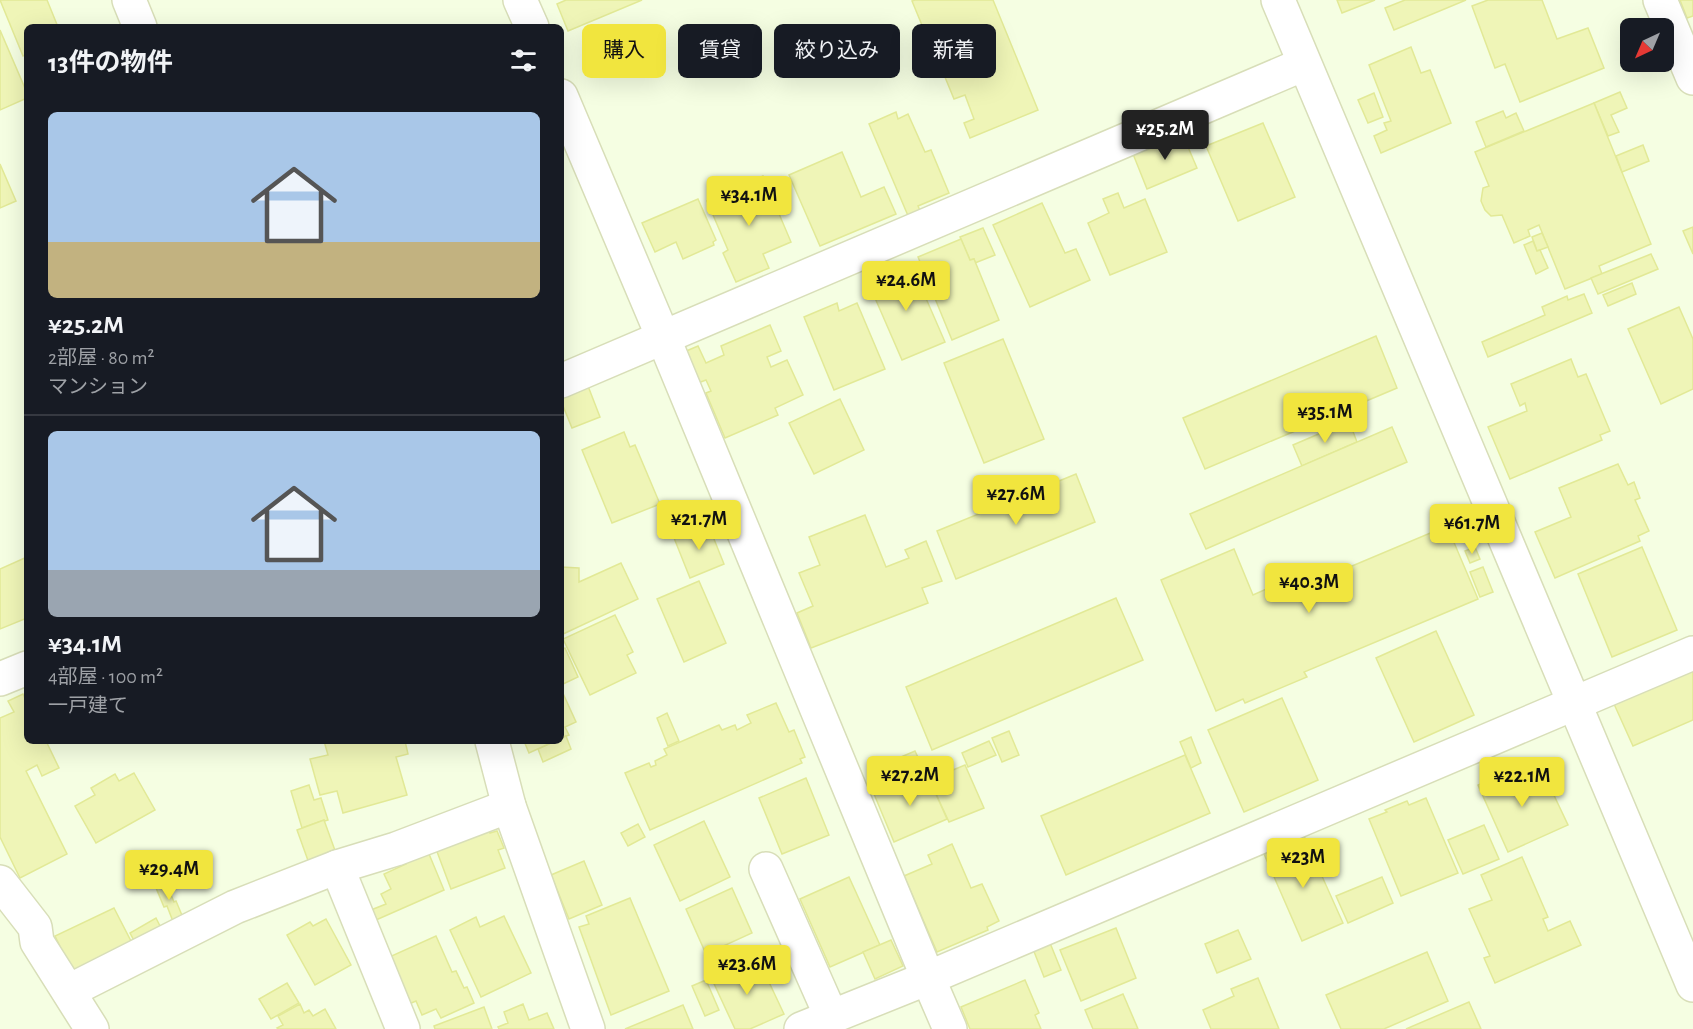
<!DOCTYPE html>
<html lang="ja">
<meta charset="utf-8">
<style>
body{margin:0;font-family:"Alegreya Sans","Noto Sans JP",sans-serif;background:#20242c;color:#f1f3f6;height:100vh;display:flex;flex-direction:column;font-size:22px;white-space:nowrap}
*{box-sizing:border-box;margin:0}
p{font-size:20px;color:#9ea1a6}
.icon{flex:none;width:33px;height:33px;fill:none;stroke:currentColor;stroke-width:2;stroke-linecap:round;stroke-linejoin:round}
.map{position:relative;flex:1;overflow:hidden}
.drawer{position:absolute;left:24px;top:24px;width:540px;height:720px;display:flex;flex-direction:column;background:#171b24;border-radius:9px;box-shadow:0 6px 24px #0002}
.drawer>*{flex:none}
.guide{position:absolute;left:582px;top:24px;width:570px;height:54px;display:flex;gap:12px}
.needle{width:39px;rotate:224deg}
.tools{position:absolute;left:1620px;top:18px;display:grid;gap:12px}
.tools a{display:grid;place-items:center;width:54px;height:54px;border-radius:9px;background:#171b24;box-shadow:0 6px 24px #0002;font-size:30px}
.price{position:absolute;translate:-50% -51px;padding:0 14px;border-radius:6px;background:#f1e53e;color:#111;font-size:20px;line-height:39px;filter:drop-shadow(0 2px 3px #0008)}
.price::after{content:'';position:absolute;left:50%;top:36px;width:18px;height:14px;margin-left:-9px;background:inherit;clip-path:polygon(0 0,100% 0,50% 100%)}
.price.current{background:#222;color:#fff}
ul{padding:0;list-style:none}
li{display:grid;align-content:center;gap:12px;height:318px;padding:0 24px}
li+li{border-top:2px solid #363941}
li span{display:grid;place-items:center;height:186px;border-radius:9px;color:#555}
li>.icon{margin-inline-start:auto}
span .icon{width:108px;height:108px;fill:#fffc;stroke-width:1}
li b{font-size:26px}
h2{display:flex;justify-content:space-between;align-items:center;height:72px;padding:0 24px;font-size:26px}
.pill{padding:0 21px;border-radius:9px;background:#171b24;box-shadow:0 6px 24px #0002;font-size:21px;line-height:54px}
.pill.current{background:#f1e53e;color:#111}
.map>svg:first-child{display:block}
</style>
<div class="map">
<svg width="1693" height="1029" viewBox="0 0 1693 1029">
<rect width="100%" height="100%" fill="#f5fee2"/>
<g fill="#eff5b7" stroke="#e2e996" stroke-width="1.5">
<polygon points="0,0 47,0 58,27 27,27 27,54 23,56"/>
<polygon points="566,0 642,0 568,31 557,4"/>
<polygon points="915,0 993,0 1038,110 970,138 964,123 974,119 965,95 954,99 933,48 943,44 935,26 924,30 912,1"/>
<polygon points="1337,0 1375,0 1342,13"/>
<polygon points="1405,0 1466,0 1394,30 1385,8"/>
<polygon points="1488,0 1542,0 1557,39 1588,28 1604,68 1520,102 1505,64 1495,68 1472,6"/>
<polygon points="1680,0 1693,0 1693,16 1687,18"/>
<polygon points="0,30 27,93 27,98 0,110"/>
<polygon points="1411,47 1421,73 1430,70 1451,123 1381,153 1374,136 1387,130 1384,123 1391,121 1369,65"/>
<polygon points="1620,92 1627,108 1611,115 1619,132 1608,136 1594,103"/>
<polygon points="1374,93 1383,117 1368,123 1358,100"/>
<polygon points="1594,103 1651,244 1599,266 1602,274 1565,289 1539,225 1528,230 1530,236 1514,243 1502,215 1491,216 1485,210 1481,201 1483,188 1489,186 1475,152"/>
<polygon points="1503,111 1506,118 1516,113 1524,131 1486,147 1476,122"/>
<polygon points="896,112 898,119 908,114 925,152 931,150 949,193 918,206 921,213 909,218 869,124"/>
<polygon points="1263,123 1295,197 1238,221 1206,146"/>
<polygon points="1182,133 1197,168 1147,189 1133,154"/>
<polygon points="1643,145 1649,161 1622,172 1616,156"/>
<polygon points="842,152 861,197 884,187 896,214 820,246 789,175"/>
<polygon points="0,164 16,201 0,208"/>
<polygon points="763,176 791,242 763,254 769,268 736,282 723,253 728,250 707,201"/>
<polygon points="1118,193 1124,208 1145,199 1167,252 1110,275 1088,223 1109,213 1103,199"/>
<polygon points="698,199 716,240 713,242 714,245 683,259 676,242 655,252 642,223"/>
<polygon points="1042,203 1065,253 1076,249 1090,280 1030,307 993,225"/>
<polygon points="1693,227 1693,254 1683,231"/>
<polygon points="983,228 995,255 975,263 974,259 970,260 960,237"/>
<polygon points="1542,233 1548,247 1537,251 1532,237"/>
<polygon points="961,239 970,260 974,259 999,320 952,340 918,257"/>
<polygon points="1533,241 1537,251 1540,250 1548,268 1536,274 1524,245"/>
<polygon points="1651,254 1658,269 1598,294 1591,278"/>
<polygon points="911,264 945,342 902,360 868,282"/>
<polygon points="1632,283 1636,294 1608,306 1603,295"/>
<polygon points="1584,294 1592,313 1488,357 1482,342 1545,315 1542,307 1567,296 1568,300"/>
<polygon points="837,303 839,311 857,303 885,369 834,390 804,317"/>
<polygon points="1679,307 1693,339 1693,389 1661,404 1628,329"/>
<polygon points="770,325 781,351 767,357 771,367 787,360 803,395 775,408 778,415 725,438 706,393 711,391 706,380 698,383 684,352 698,346 706,363 724,355 721,346"/>
<polygon points="1376,336 1397,388 1205,469 1183,418"/>
<polygon points="1003,339 1044,439 984,463 944,363"/>
<polygon points="1571,359 1578,377 1586,374 1610,431 1600,435 1602,440 1510,479 1488,427 1527,411 1525,403 1520,406 1511,384"/>
<polygon points="588,386 600,417 572,428 561,401 561,396"/>
<polygon points="840,399 864,450 814,474 789,423"/>
<polygon points="1349,421 1357,442 1302,466 1293,445"/>
<polygon points="1392,427 1407,462 1206,549 1190,514"/>
<polygon points="624,432 630,447 635,445 660,504 612,523 582,450"/>
<polygon points="1618,464 1628,485 1634,482 1640,498 1635,500 1649,531 1638,536 1640,541 1555,578 1535,532 1571,517 1559,488"/>
<polygon points="1076,474 1095,522 956,579 937,531"/>
<polygon points="865,515 886,567 909,558 905,550 926,541 942,581 922,588 928,603 811,648 797,613 813,606 799,573 820,565 809,537"/>
<polygon points="708,524 724,564 690,578 674,538"/>
<polygon points="1447,526 1478,599 1304,672 1307,677 1245,703 1243,699 1216,711 1161,580 1234,549 1253,595 1271,587 1276,598"/>
<polygon points="1475,547 1480,559 1470,563 1465,551"/>
<polygon points="1642,547 1677,630 1612,657 1578,574"/>
<polygon points="27,557 27,618 0,629 0,569"/>
<polygon points="621,563 638,599 561,635 561,567 579,568 579,582"/>
<polygon points="1483,567 1493,592 1480,597 1470,572"/>
<polygon points="699,581 726,643 684,662 657,599"/>
<polygon points="1116,598 1143,660 932,750 906,687"/>
<polygon points="615,615 633,652 627,655 636,673 590,695 563,639"/>
<polygon points="1436,631 1474,715 1414,742 1376,658"/>
<polygon points="565,648 578,677 561,685 561,650"/>
<polygon points="1693,671 1693,720 1633,746 1614,704"/>
<polygon points="561,689 576,722 565,727 569,735 561,738"/>
<polygon points="23,694 27,703 27,741 46,741 59,768 42,776 37,765 26,771 67,854 20,878 0,837 0,718 14,712 8,701"/>
<polygon points="1282,698 1318,780 1244,812 1208,730"/>
<polygon points="776,703 789,732 794,730 805,757 800,759 802,763 650,830 625,773 649,763 651,767 656,765 655,761 667,755 664,749 719,725 722,730 735,725 737,730 751,723 747,715"/>
<polygon points="667,713 679,741 668,746 657,718"/>
<polygon points="1009,731 1019,755 1002,762 992,738"/>
<polygon points="566,736 571,749 543,762 538,749 555,741 561,741 561,738"/>
<polygon points="1191,737 1201,763 1191,768 1180,742"/>
<polygon points="324,741 405,741 408,754 396,757 407,795 343,813 337,791 320,795 310,759 328,755"/>
<polygon points="524,741 555,741 529,753"/>
<polygon points="989,741 996,755 968,767 962,753"/>
<polygon points="915,751 920,762 892,775 887,763"/>
<polygon points="1185,755 1210,813 1066,875 1041,816"/>
<polygon points="948,757 953,770 965,765 984,808 949,822 929,779 938,775 933,763"/>
<polygon points="1518,766 1522,774 1528,771 1539,776 1545,789 1550,787 1568,825 1508,852 1478,785"/>
<polygon points="926,772 947,819 894,842 874,794"/>
<polygon points="134,773 155,810 96,843 75,806 95,795 91,788 115,774 119,781"/>
<polygon points="806,778 829,835 782,854 759,798"/>
<polygon points="309,785 314,800 321,798 328,820 325,821 324,820 302,828 291,791"/>
<polygon points="1426,798 1458,873 1401,896 1369,819 1387,812 1385,810 1407,801 1409,805"/>
<polygon points="324,820 337,856 310,866 297,830"/>
<polygon points="704,821 730,877 680,901 654,845"/>
<polygon points="638,824 645,837 628,846 621,833"/>
<polygon points="1484,825 1499,859 1463,874 1448,840"/>
<polygon points="488,828 490,833 497,831 504,848 498,850 505,868 451,889 436,849"/>
<polygon points="1304,836 1343,923 1302,941 1264,854"/>
<polygon points="952,844 971,888 982,884 999,921 987,927 988,930 937,952 904,876 932,864 928,855"/>
<polygon points="429,854 444,890 376,920 371,910 386,904 381,894 391,889 384,874 406,864 403,860"/>
<polygon points="1522,857 1548,917 1543,919 1548,931 1570,921 1581,945 1495,983 1484,958 1490,956 1469,909 1492,900 1481,875"/>
<polygon points="584,861 602,905 569,919 551,875"/>
<polygon points="849,877 880,945 830,967 800,899"/>
<polygon points="1382,877 1393,903 1348,923 1336,896"/>
<polygon points="164,878 174,902 176,901 184,920 174,924 167,906 164,907 154,883"/>
<polygon points="732,888 752,933 706,954 686,909"/>
<polygon points="630,898 669,991 611,1015 579,927 589,924 586,916"/>
<polygon points="114,908 134,947 74,976 55,936"/>
<polygon points="504,916 531,973 481,997 450,930 476,917 480,927"/>
<polygon points="156,918 163,932 137,946 130,933"/>
<polygon points="326,919 351,965 315,985 287,935 310,922 313,926"/>
<polygon points="1116,928 1136,978 1081,1001 1060,950"/>
<polygon points="1238,930 1251,959 1217,973 1205,944"/>
<polygon points="436,936 452,972 456,971 464,988 467,987 474,1003 441,1018 436,1009 422,1015 416,1001 409,1004 387,958"/>
<polygon points="891,940 903,966 875,979 863,952"/>
<polygon points="1050,943 1061,970 1044,977 1033,949"/>
<polygon points="1427,952 1448,1001 1384,1029 1341,1029 1326,995"/>
<polygon points="736,963 740,971 760,963 784,1014 750,1029 735,1029 710,975"/>
<polygon points="1258,978 1279,1029 1211,1029 1203,1010 1234,996 1231,989"/>
<polygon points="706,980 719,1010 705,1016 692,986"/>
<polygon points="1025,980 1039,1013 1035,1015 1041,1029 970,1029 961,1007"/>
<polygon points="287,983 299,1003 271,1019 259,999"/>
<polygon points="1123,994 1138,1029 1093,1029 1085,1010"/>
<polygon points="1469,1002 1481,1029 1406,1029"/>
<polygon points="300,1004 304,1013 309,1010 313,1016 325,1009 336,1029 278,1029 277,1028 283,1025 278,1016"/>
<polygon points="523,1004 529,1020 547,1013 554,1029 499,1029 498,1027 508,1023 504,1012"/>
<polygon points="683,1005 693,1029 625,1029"/>
<polygon points="484,1007 492,1029 435,1029 434,1026"/>
</g>
<g fill="none" stroke-linecap="round" stroke-linejoin="round">
<defs>
<g id="minor">
<polyline points="129,0 140,27"/>
<polyline points="520,0 532,27"/>
<polyline points="1278,0 1693,985"/>
<polyline points="1660,0 1693,78"/>
<polyline points="561,96 663,337 928,978 950,1029"/>
<polyline points="561,381 1304,64"/>
<polyline points="0,679 27,668"/>
<polyline points="492,741 509,806 588,1029"/>
<polyline points="337,867 403,1029"/>
<polyline points="766,869 831,1016"/>
<polyline points="0,882 35,927 37,942 92,1029"/>
<polyline points="69,991 235,907 337,867 396,849 509,806"/>
<polyline points="801,1029 928,978 1693,653"/>
</g>
</defs>
<use href="#minor" stroke="#d8deb8" stroke-width="36"/>
<use href="#minor" stroke="#fff" stroke-width="33"/>
</g>
</svg>
<div class="tools">
<a><svg class="needle" viewBox="-14 -14 28 28"><path d="M0-13l5 13h-10z" fill="#e53935"/><path d="M0 13l5-13h-10z" fill="#9ea1a6"/></svg></a>
</div>
<b class="price current" style="left:1165px;top:161px">¥25.2M</b>
<b class="price" style="left:749px;top:227px">¥34.1M</b>
<b class="price" style="left:906px;top:312px">¥24.6M</b>
<b class="price" style="left:1325px;top:444px">¥35.1M</b>
<b class="price" style="left:1016px;top:526px">¥27.6M</b>
<b class="price" style="left:699px;top:551px">¥21.7M</b>
<b class="price" style="left:1472px;top:555px">¥61.7M</b>
<b class="price" style="left:1309px;top:614px">¥40.3M</b>
<b class="price" style="left:910px;top:807px">¥27.2M</b>
<b class="price" style="left:1522px;top:808px">¥22.1M</b>
<b class="price" style="left:1303px;top:889px">¥23M</b>
<b class="price" style="left:169px;top:901px">¥29.4M</b>
<b class="price" style="left:747px;top:996px">¥23.6M</b>
<div class="guide">
<a class="pill current">購入</a>
<a class="pill">賃貸</a>
<a class="pill">絞り込み</a>
<a class="pill">新着</a>
</div>
<section class="drawer">
<h2>13件の物件<svg class="icon" aria-label="filters" viewBox="0 0 24 24"><path d="M4 7h16M4 17h16"/><circle cx="9" cy="7" r="2"/><circle cx="15" cy="17" r="2"/></svg></h2>
<ul>
<li><span style="background:linear-gradient(#a9c7e8 70%,#c2b280 0)"><svg class="icon" aria-label="home" viewBox="0 0 24 24"><path d="M3 11l9-7 9 7M6 9v11h12V9"/></svg></span><div><b>¥25.2M</b><p>2部屋 · 80 m²</p><p>マンション</p></div></li>
<li><span style="background:linear-gradient(#a9c7e8 75%,#9aa5b1 0)"><svg class="icon" aria-label="home" viewBox="0 0 24 24"><path d="M3 11l9-7 9 7M6 9v11h12V9"/></svg></span><div><b>¥34.1M</b><p>4部屋 · 100 m²</p><p>一戸建て</p></div></li>
</ul>
</section>
</div>
